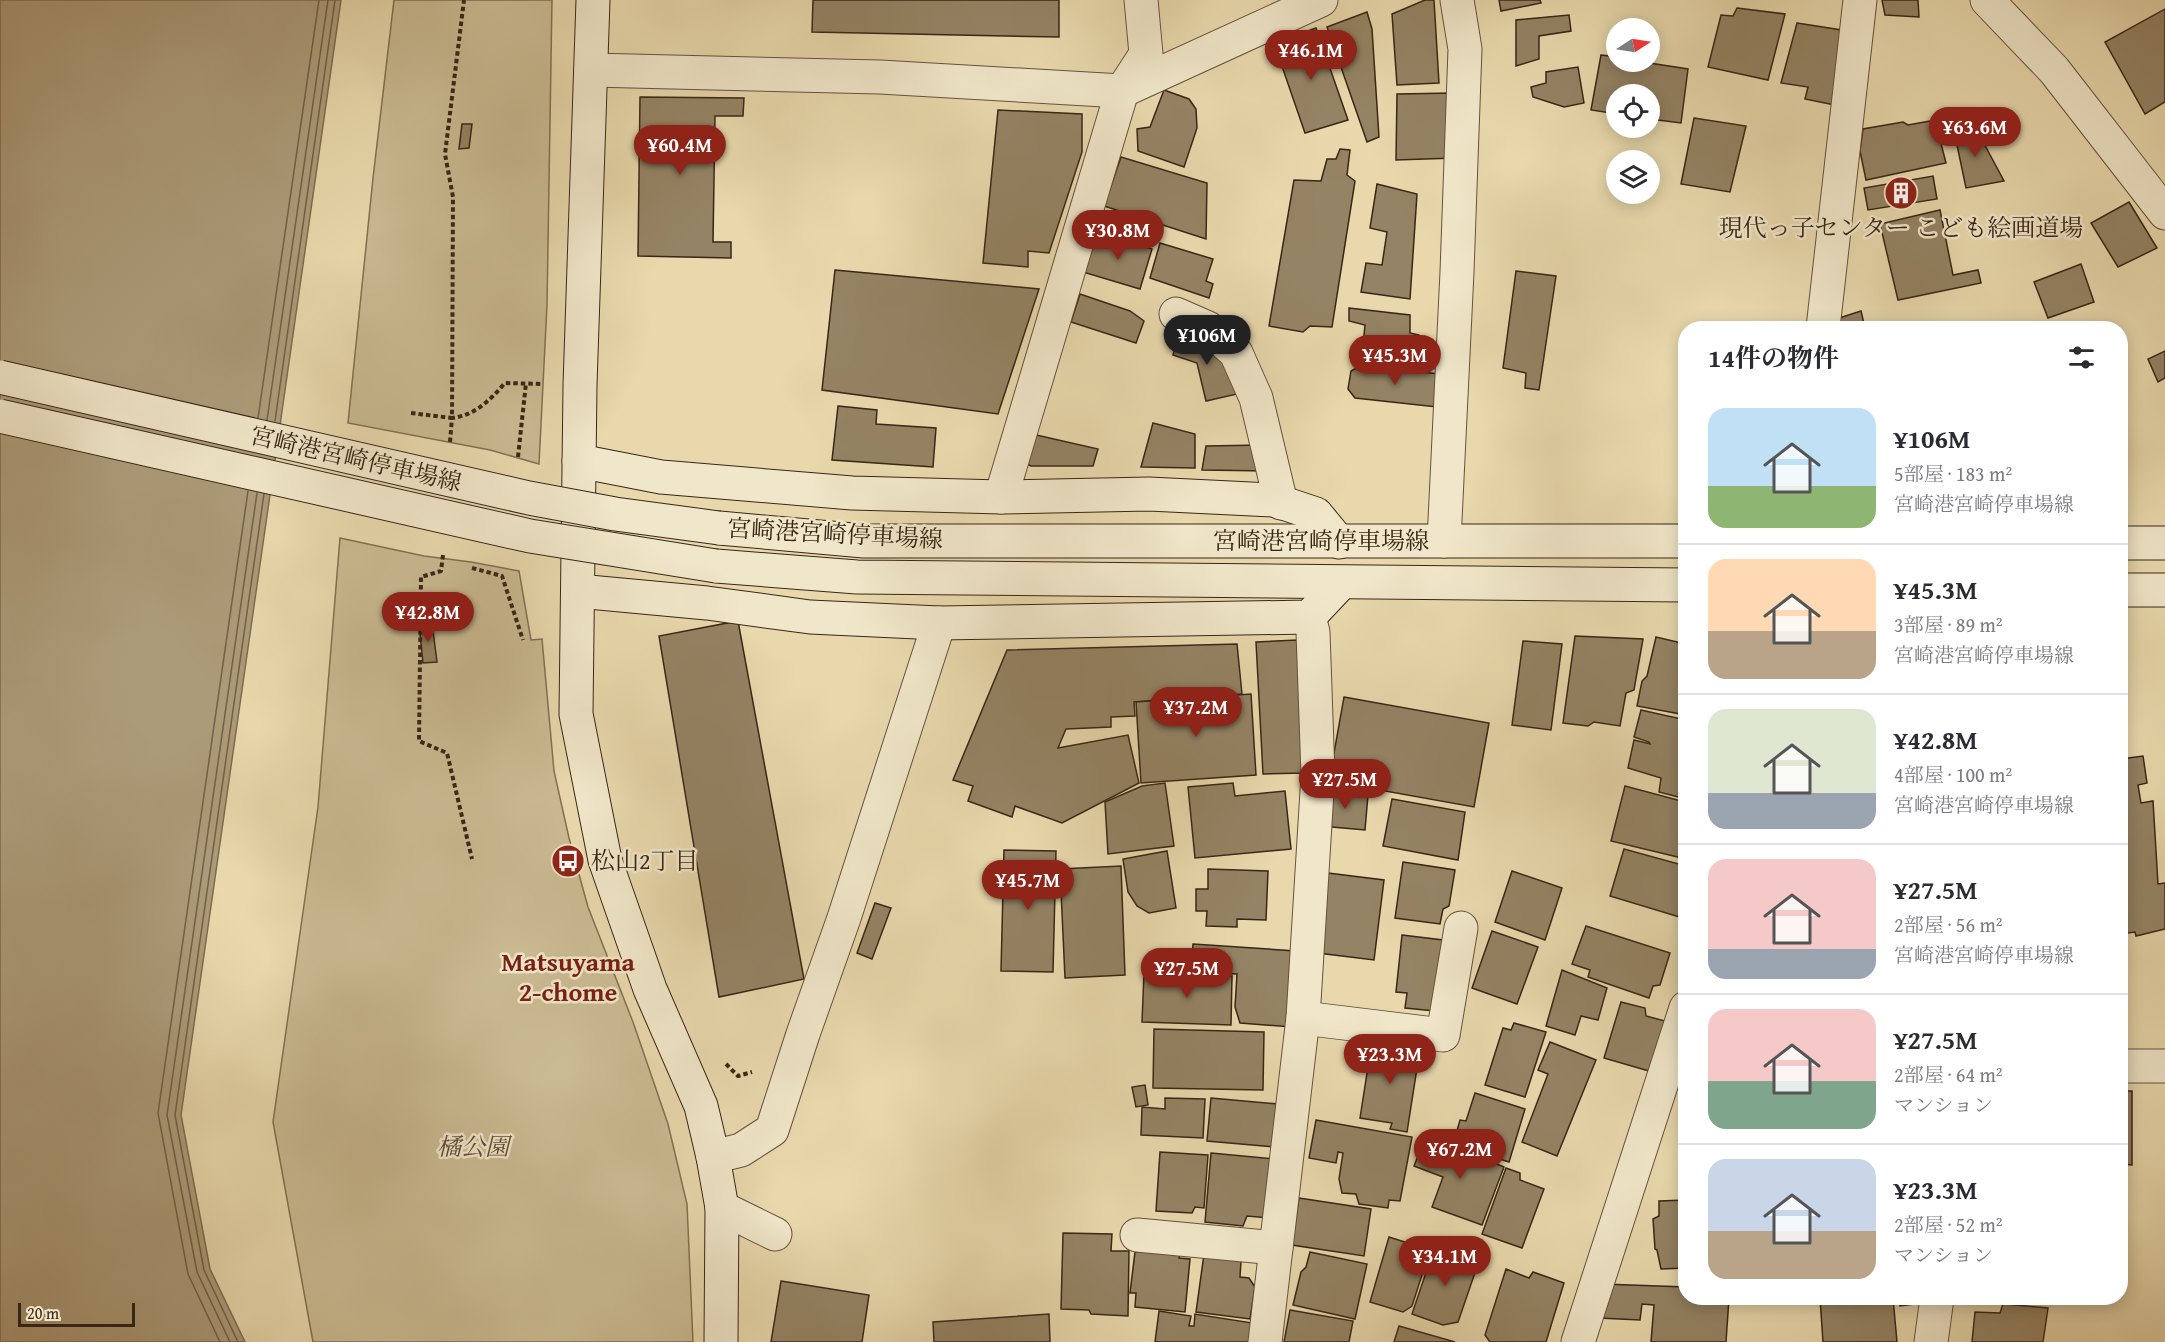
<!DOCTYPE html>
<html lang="ja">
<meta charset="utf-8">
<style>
body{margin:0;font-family:"Gentium Book Plus","Noto Serif JP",serif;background:#f2f2f3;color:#2b2b33;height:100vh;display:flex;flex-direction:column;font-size:22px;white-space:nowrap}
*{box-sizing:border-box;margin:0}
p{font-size:20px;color:#7c7c81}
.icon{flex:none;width:33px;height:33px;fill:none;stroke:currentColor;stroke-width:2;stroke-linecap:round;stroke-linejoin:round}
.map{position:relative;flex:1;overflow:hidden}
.panel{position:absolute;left:1678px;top:321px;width:450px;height:984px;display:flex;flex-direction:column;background:#fff;border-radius:24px;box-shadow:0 3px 15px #0003}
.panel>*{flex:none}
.needle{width:39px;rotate:78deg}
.tools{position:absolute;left:1606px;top:18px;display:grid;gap:12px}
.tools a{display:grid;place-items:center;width:54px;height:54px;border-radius:50%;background:#fff;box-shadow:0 3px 15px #0003;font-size:30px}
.scale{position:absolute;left:18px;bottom:15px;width:117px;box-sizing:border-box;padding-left:6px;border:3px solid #392616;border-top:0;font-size:16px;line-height:21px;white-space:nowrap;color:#392616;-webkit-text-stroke:4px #f0e6c9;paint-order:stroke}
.price{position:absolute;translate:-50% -51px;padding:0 14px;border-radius:21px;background:#8f2418;color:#fff;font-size:20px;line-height:39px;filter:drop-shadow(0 2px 3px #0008)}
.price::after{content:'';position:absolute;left:50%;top:36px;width:18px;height:14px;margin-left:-9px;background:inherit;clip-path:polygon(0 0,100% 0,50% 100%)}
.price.current{background:#222;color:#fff}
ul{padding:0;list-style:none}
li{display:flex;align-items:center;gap:18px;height:150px;padding:0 30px}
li+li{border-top:2px solid #e1e1e2}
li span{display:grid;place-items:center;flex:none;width:168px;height:120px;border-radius:18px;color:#555}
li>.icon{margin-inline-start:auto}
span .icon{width:72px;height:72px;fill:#fffc;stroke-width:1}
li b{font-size:26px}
h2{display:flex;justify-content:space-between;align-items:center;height:72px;padding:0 30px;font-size:26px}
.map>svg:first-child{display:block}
</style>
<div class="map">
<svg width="2165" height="1342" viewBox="0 0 2165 1342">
<rect width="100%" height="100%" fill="#e8d8ac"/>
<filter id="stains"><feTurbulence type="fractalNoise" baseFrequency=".00333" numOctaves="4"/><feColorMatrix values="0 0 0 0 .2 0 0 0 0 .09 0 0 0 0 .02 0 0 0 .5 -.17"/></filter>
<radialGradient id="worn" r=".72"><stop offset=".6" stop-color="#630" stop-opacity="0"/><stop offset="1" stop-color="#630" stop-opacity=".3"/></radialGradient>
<g fill="#caba92" stroke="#827054" stroke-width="1.5">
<polygon points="394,0 552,0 547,305 539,464 490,450 348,423 373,178"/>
<polygon points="340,538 424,556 471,562 519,571 531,640 542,639 554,771 569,838 588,907 633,1022 668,1124 687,1204 693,1342 313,1342 273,1122 318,807"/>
</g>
<polygon fill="#ac9b79" stroke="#7e6c51" stroke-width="1.5" points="0,0 341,0 181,1115 210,1269 245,1342 0,1342"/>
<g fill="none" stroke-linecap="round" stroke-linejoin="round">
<g stroke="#726048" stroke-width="1.5">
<polyline points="258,418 319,0"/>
<polyline points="267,420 328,0"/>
<polyline points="275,421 335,0"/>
<polyline points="220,1342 188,1274 158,1113 248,491"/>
<polyline points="230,1342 197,1272 167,1115 257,493"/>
<polyline points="238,1342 204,1270 175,1115 264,494"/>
</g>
</g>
<g fill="#948364" stroke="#392616" stroke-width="1.5">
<polygon points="813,0 1059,0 1059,37 812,32"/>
<polygon points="1425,0 1434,0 1439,83 1397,85 1392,14"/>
<polygon points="1499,0 1540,0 1541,3 1501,11"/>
<polygon points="1882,0 1918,0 1919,17 1885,15"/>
<polygon points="1737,8 1785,14 1768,80 1708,67 1721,15 1733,16"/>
<polygon points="2165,9 2165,102 2145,114 2105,42"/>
<polygon points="1367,12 1372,29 1379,137 1367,142 1327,27"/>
<polygon points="1569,15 1571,31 1539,36 1539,59 1516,66 1516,20"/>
<polygon points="1797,23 1848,31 1840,106 1805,99 1808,87 1781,83"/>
<polygon points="1316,28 1348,120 1305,133 1274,43"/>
<polygon points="1601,55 1617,57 1617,62 1643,62 1688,69 1681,123 1650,119 1650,94 1617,94 1617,114 1591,110"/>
<polygon points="1578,67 1584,103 1564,107 1533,97 1531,87 1546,83 1546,72"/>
<polygon points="1164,90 1189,99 1196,109 1197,128 1184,167 1138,151 1137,129 1150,127"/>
<polygon points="1453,93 1455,158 1396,160 1397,94"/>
<polygon points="640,97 744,98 743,116 715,116 713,242 731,242 731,258 638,256"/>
<polygon points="998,110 1082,114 1082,152 1049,253 1028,251 1028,267 983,263"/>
<polygon points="1694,118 1746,126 1730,192 1681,184"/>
<polygon points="1935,120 1946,163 1866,180 1860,151 1863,129 1903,122 1908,125"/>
<polygon points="1973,123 2004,181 1966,188 1953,126"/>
<polygon points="462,124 472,124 469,148 459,149"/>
<polygon points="1340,149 1350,150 1347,175 1355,181 1332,327 1310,326 1303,332 1269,326 1294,180 1321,181 1327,159 1336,159"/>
<polygon points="1121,157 1207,183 1206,239 1104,206"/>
<polygon points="1933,176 1937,199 1868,210 1864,188"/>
<polygon points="1377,184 1417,194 1410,299 1361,292 1366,263 1382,265 1387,232 1370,228"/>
<polygon points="2129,202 2157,248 2118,267 2091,223"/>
<polygon points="1940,210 1953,275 1978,270 1981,283 1898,300 1880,224"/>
<polygon points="1096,233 1152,249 1140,289 1083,272"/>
<polygon points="1160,243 1213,259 1206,281 1213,284 1209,298 1150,278"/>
<polygon points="2081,264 2094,302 2048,318 2034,282"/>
<polygon points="835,270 1039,289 998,414 822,390"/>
<polygon points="1516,271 1556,276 1539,390 1525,388 1526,373 1503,368"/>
<polygon points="1080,294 1130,311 1144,321 1136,343 1071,322"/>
<polygon points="1349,308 1410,315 1410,333 1419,335 1416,362 1362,355 1365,325 1349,321"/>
<polygon points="1861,311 1865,328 1837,328 1836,319"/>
<polygon points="1180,330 1223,351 1237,394 1206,401 1197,363 1173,355"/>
<polygon points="2165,351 2165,378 2158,382 2148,359"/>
<polygon points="1360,366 1440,374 1437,407 1355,398 1348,389 1351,371"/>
<polygon points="838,406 877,410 876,424 936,428 933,467 832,460"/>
<polygon points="1153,423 1195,434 1195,468 1141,467"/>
<polygon points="1032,434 1098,449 1093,466 1031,466 1023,462"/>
<polygon points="1262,445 1268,471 1202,470 1206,446"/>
<polygon points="738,621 804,979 719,997 659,636"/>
<polygon points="432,623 437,662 423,663 419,624"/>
<polygon points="1575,636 1643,639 1634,690 1626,693 1620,726 1594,722 1588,726 1563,723"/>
<polygon points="1656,637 1686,644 1686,715 1637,706 1642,681 1647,676"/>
<polygon points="1297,640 1304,773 1263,774 1256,642"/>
<polygon points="1523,641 1562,644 1551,730 1512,725"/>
<polygon points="1237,644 1242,694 1134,702 1135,716 1111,717 1111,727 1066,729 1058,748 1128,735 1139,783 1062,823 1015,806 1012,817 968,801 973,786 953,780 1007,650"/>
<polygon points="1251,694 1256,775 1141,783 1136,702"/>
<polygon points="1344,697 1489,723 1474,807 1329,781"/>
<polygon points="1641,710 1686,720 1686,799 1659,792 1661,778 1628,768 1634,740 1650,744 1649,742 1634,737"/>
<polygon points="2143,756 2147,783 2138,785 2141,803 2153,801 2158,884 2165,883 2165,929 2136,936 2135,932 2121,934 2121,759"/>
<polygon points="1165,783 1174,846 1108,854 1105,802 1142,786"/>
<polygon points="1233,783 1235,796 1285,791 1291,849 1195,858 1188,787"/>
<polygon points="1625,786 1685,802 1681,816 1686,817 1686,859 1611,841"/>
<polygon points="1325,790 1368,795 1365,830 1321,826"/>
<polygon points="1392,799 1465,812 1458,860 1383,846"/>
<polygon points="1624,849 1686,866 1686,919 1610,896"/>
<polygon points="1004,850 1056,851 1053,972 1001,971"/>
<polygon points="1167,851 1176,908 1149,913 1137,906 1128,892 1123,859"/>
<polygon points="1403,862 1455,870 1449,906 1443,909 1440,924 1395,918"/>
<polygon points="1121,866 1125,975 1065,978 1060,869"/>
<polygon points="1208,869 1268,871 1266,920 1237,919 1237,927 1206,926 1207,911 1196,911 1196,889 1208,889"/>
<polygon points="1512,871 1562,888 1545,940 1495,922"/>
<polygon points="1328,873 1384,880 1374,960 1318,953"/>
<polygon points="875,903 891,908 872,959 857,953"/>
<polygon points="1586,926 1670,953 1660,985 1653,986 1649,998 1588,977 1590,970 1572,964"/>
<polygon points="1492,931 1538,947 1517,1004 1472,988"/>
<polygon points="1402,935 1443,940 1435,1011 1405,1008 1407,993 1396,992"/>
<polygon points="1193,944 1296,951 1292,1027 1240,1023 1235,1007 1237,974 1191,972"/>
<polygon points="1562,970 1607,988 1598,1020 1581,1016 1575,1035 1546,1026"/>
<polygon points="1144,973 1232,976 1231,1025 1142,1022"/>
<polygon points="1621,1002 1645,1008 1646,1016 1665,1021 1649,1071 1604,1058"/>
<polygon points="1514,1023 1546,1032 1525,1097 1485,1085 1503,1028 1511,1030"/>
<polygon points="1154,1029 1264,1032 1263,1090 1153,1088"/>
<polygon points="1372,1041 1420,1049 1407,1132 1390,1129 1392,1123 1360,1118"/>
<polygon points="1550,1042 1596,1060 1557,1156 1522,1142 1548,1074 1538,1070"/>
<polygon points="1145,1085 1148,1105 1136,1107 1132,1087"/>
<polygon points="2121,1091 2132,1091 2132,1165 2121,1164"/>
<polygon points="1475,1093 1525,1109 1509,1162 1453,1144 1460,1120 1466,1121"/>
<polygon points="1165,1098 1205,1099 1203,1138 1141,1135 1142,1107 1165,1109"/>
<polygon points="1211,1098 1278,1104 1274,1147 1207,1141"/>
<polygon points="1686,1115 1686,1173 1680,1173 1679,1118"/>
<polygon points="1316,1120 1412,1137 1400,1201 1389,1200 1388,1208 1359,1204 1356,1194 1342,1193 1339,1179 1343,1153 1338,1152 1336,1163 1309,1158"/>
<polygon points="1426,1136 1504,1167 1482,1225 1432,1207 1443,1177 1414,1166"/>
<polygon points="1160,1152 1208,1155 1204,1208 1195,1207 1192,1213 1156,1211"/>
<polygon points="1211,1153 1275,1159 1269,1218 1247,1216 1243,1226 1205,1222"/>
<polygon points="1506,1168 1520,1173 1520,1180 1544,1189 1522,1248 1482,1234"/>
<polygon points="1299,1198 1371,1209 1364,1256 1292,1245"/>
<polygon points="1686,1200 1686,1268 1661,1269 1657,1250 1655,1249 1653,1219 1659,1216 1659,1201"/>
<polygon points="1063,1233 1112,1234 1111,1251 1129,1251 1128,1316 1091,1314 1089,1310 1061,1309"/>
<polygon points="1389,1237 1430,1250 1412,1306 1403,1312 1370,1302"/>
<polygon points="1435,1246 1479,1261 1458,1322 1443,1325 1412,1314"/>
<polygon points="1181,1250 1179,1258 1190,1259 1185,1312 1135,1307 1136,1293 1130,1293 1135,1252"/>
<polygon points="1310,1252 1367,1264 1355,1319 1293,1305 1301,1272 1306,1267"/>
<polygon points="1204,1254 1241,1261 1240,1277 1249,1278 1255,1287 1250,1319 1196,1312"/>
<polygon points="1506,1269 1529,1278 1533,1272 1564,1283 1546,1342 1490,1342 1485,1335"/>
<polygon points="781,1281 869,1295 862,1342 771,1342"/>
<polygon points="1602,1284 1686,1287 1686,1298 1729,1298 1726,1342 1651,1342 1654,1305 1642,1304 1640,1320 1599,1318"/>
<polygon points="1820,1298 1893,1298 1897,1342 1823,1342"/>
<polygon points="1899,1298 1920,1298 1921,1303 1900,1306"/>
<polygon points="2003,1304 2048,1308 2043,1342 1972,1342 1975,1312 2000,1313"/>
<polygon points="1290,1310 1353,1321 1349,1342 1284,1342"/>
<polygon points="1159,1311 1191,1316 1189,1326 1194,1326 1195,1314 1259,1324 1256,1342 1155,1342"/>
<polygon points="1049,1314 1050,1342 934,1342 933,1322"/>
<polygon points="1399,1326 1455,1342 1394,1342"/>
</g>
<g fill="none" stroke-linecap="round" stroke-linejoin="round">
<defs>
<g id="street">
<polyline points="1987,0 2054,70 2165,213"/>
<polyline points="591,70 880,77 1122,91 1321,0"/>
<polyline points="1176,314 1208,328 1236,353 1256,398 1281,503"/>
<polyline points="1823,328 1860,0"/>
<polyline points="1001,497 1122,91 1146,54 1141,0"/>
<polyline points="1444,541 1457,272 1465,49 1457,0"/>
<polyline points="1303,1018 1443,1035 1461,928"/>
<polyline points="2121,1066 2165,1066"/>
<polyline points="713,1157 741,1150 772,1130 803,1034 844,918 939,623"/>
<polyline points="722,1208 775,1234"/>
<polyline points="1137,1235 1276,1248"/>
<polyline points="1265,1342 1303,1018 1318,775 1313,632 1309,617"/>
<polyline points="1578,1342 1686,1008"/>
<polyline points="1931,1342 1937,1298"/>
</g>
<g id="secondary">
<polyline points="593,0 580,385 576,714 605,860 650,989 701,1106 713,1157 722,1208 721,1342"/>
<polyline points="579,461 661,477 852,493 1001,497 1149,494 1274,500 1316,514 1339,542"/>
<polyline points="719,528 864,541 1686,541"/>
<polyline points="2121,543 2165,543"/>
<polyline points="716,566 857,577 1686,585"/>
<polyline points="2121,590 2165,590"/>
<polyline points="578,591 707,603 810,617 939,623 1309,617 1341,583"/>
</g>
</defs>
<use href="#street" stroke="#65523c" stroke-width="35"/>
<use href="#secondary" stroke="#392616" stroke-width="35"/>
<g stroke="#392616" stroke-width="4" stroke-dasharray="4.5 3" stroke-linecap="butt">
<polyline points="411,413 452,418 453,197 445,154 464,0"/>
<path d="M450 442 452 418C476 415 490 400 505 383L543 384"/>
<polyline points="518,457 526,383"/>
<polyline points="443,555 441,571 421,577 419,741 447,753 472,859"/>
<polyline points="472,568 502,576 523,640"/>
<polyline points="726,1064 738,1076 752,1072"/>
</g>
<use href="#street" stroke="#f0e6c9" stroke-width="33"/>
<use href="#secondary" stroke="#f0e6c9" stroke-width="33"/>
<defs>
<g id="secondary-bridge">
<polyline points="0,377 529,498 615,514 719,528"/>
<polyline points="0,416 530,536 716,566"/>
</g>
</defs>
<use href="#secondary-bridge" stroke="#392616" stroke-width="35" stroke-linecap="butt"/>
<use href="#secondary-bridge" stroke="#f0e6c9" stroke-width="33"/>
</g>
<defs>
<symbol id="building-disc" viewBox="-11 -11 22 22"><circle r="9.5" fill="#8f2418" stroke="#f0e6c9"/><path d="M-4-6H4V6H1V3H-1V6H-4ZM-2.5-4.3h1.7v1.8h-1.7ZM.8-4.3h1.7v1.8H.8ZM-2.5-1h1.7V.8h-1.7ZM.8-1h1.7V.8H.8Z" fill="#fff"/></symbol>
<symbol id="bus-disc" viewBox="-11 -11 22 22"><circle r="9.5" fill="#8f2418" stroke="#f0e6c9"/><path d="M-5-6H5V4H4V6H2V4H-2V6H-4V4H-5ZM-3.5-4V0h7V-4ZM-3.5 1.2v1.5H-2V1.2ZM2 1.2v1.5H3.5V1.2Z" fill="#fff"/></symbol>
</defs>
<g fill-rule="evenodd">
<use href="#building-disc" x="1882" y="174" width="38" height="38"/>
<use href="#bus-disc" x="549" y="842" width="38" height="38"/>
</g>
<g text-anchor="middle" stroke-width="5" stroke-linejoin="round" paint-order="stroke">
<g font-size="24" fill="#392616" stroke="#f0e6c9">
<text x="1901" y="236">現代っ子センター こども絵画道場</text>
<text x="591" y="869" text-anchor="start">松山2丁目</text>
</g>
<g font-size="24" fill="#392616" stroke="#f0e6c9">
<text transform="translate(356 459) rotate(13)" y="8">宮崎港宮崎停車場線</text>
<text transform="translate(835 534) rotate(3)" y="8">宮崎港宮崎停車場線</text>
<text x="1321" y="549">宮崎港宮崎停車場線</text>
</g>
<g font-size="24" font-style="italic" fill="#5d4b35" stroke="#f0e6c9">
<text x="473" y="1155">橘公園</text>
</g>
<g font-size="26" font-weight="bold" fill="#7a1f14" stroke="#f0e6c9">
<text x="568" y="971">Matsuyama<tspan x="568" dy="30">2-chome</tspan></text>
</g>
</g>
<rect width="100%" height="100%" filter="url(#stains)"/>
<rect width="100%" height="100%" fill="url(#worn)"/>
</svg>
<div class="tools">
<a><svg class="needle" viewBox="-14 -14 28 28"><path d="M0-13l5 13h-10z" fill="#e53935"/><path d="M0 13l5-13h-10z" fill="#7c7c81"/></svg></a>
<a><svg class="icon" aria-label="locate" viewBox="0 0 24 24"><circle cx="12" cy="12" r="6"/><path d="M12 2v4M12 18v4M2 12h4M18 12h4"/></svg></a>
<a><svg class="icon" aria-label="layers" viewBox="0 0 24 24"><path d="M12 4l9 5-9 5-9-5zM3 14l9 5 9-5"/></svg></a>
</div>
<div class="scale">20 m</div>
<b class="price" style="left:1311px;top:81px">¥46.1M</b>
<b class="price" style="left:1975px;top:158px">¥63.6M</b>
<b class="price" style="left:680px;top:176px">¥60.4M</b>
<b class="price" style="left:1118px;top:261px">¥30.8M</b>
<b class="price current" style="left:1207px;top:366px">¥106M</b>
<b class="price" style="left:1395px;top:386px">¥45.3M</b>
<b class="price" style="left:428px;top:643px">¥42.8M</b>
<b class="price" style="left:1196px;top:738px">¥37.2M</b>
<b class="price" style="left:1345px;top:810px">¥27.5M</b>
<b class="price" style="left:1028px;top:911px">¥45.7M</b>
<b class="price" style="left:1187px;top:999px">¥27.5M</b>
<b class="price" style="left:1390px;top:1085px">¥23.3M</b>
<b class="price" style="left:1460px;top:1180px">¥67.2M</b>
<b class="price" style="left:1445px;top:1287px">¥34.1M</b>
<section class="panel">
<h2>14件の物件<svg class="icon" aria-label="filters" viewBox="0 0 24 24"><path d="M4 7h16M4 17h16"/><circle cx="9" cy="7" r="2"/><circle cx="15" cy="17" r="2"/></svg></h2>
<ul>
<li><span style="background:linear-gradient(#bfe0f5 65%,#8fb573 0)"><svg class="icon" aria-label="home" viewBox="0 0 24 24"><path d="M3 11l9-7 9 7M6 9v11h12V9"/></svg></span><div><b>¥106M</b><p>5部屋 · 183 m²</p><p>宮崎港宮崎停車場線</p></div></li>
<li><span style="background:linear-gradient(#ffd9b3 60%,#b9a48a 0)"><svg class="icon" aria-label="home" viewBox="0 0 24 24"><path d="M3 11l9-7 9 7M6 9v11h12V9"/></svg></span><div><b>¥45.3M</b><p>3部屋 · 89 m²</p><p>宮崎港宮崎停車場線</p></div></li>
<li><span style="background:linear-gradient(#dfe7d0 70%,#9aa5b1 0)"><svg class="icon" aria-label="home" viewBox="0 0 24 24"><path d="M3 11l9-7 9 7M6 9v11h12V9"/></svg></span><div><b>¥42.8M</b><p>4部屋 · 100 m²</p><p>宮崎港宮崎停車場線</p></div></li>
<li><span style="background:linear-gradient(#f6c9c9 75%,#9aa5b1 0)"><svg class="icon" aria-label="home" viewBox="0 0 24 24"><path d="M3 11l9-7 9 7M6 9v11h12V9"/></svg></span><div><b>¥27.5M</b><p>2部屋 · 56 m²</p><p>宮崎港宮崎停車場線</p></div></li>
<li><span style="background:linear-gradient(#f6c9c9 60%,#7fa58c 0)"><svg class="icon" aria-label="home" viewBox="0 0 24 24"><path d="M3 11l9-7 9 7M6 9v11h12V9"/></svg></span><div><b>¥27.5M</b><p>2部屋 · 64 m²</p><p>マンション</p></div></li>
<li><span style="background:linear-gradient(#c9d6e8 60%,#b9a48a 0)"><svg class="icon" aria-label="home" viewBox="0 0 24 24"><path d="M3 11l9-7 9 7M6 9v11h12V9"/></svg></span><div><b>¥23.3M</b><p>2部屋 · 52 m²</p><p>マンション</p></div></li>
</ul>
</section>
</div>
